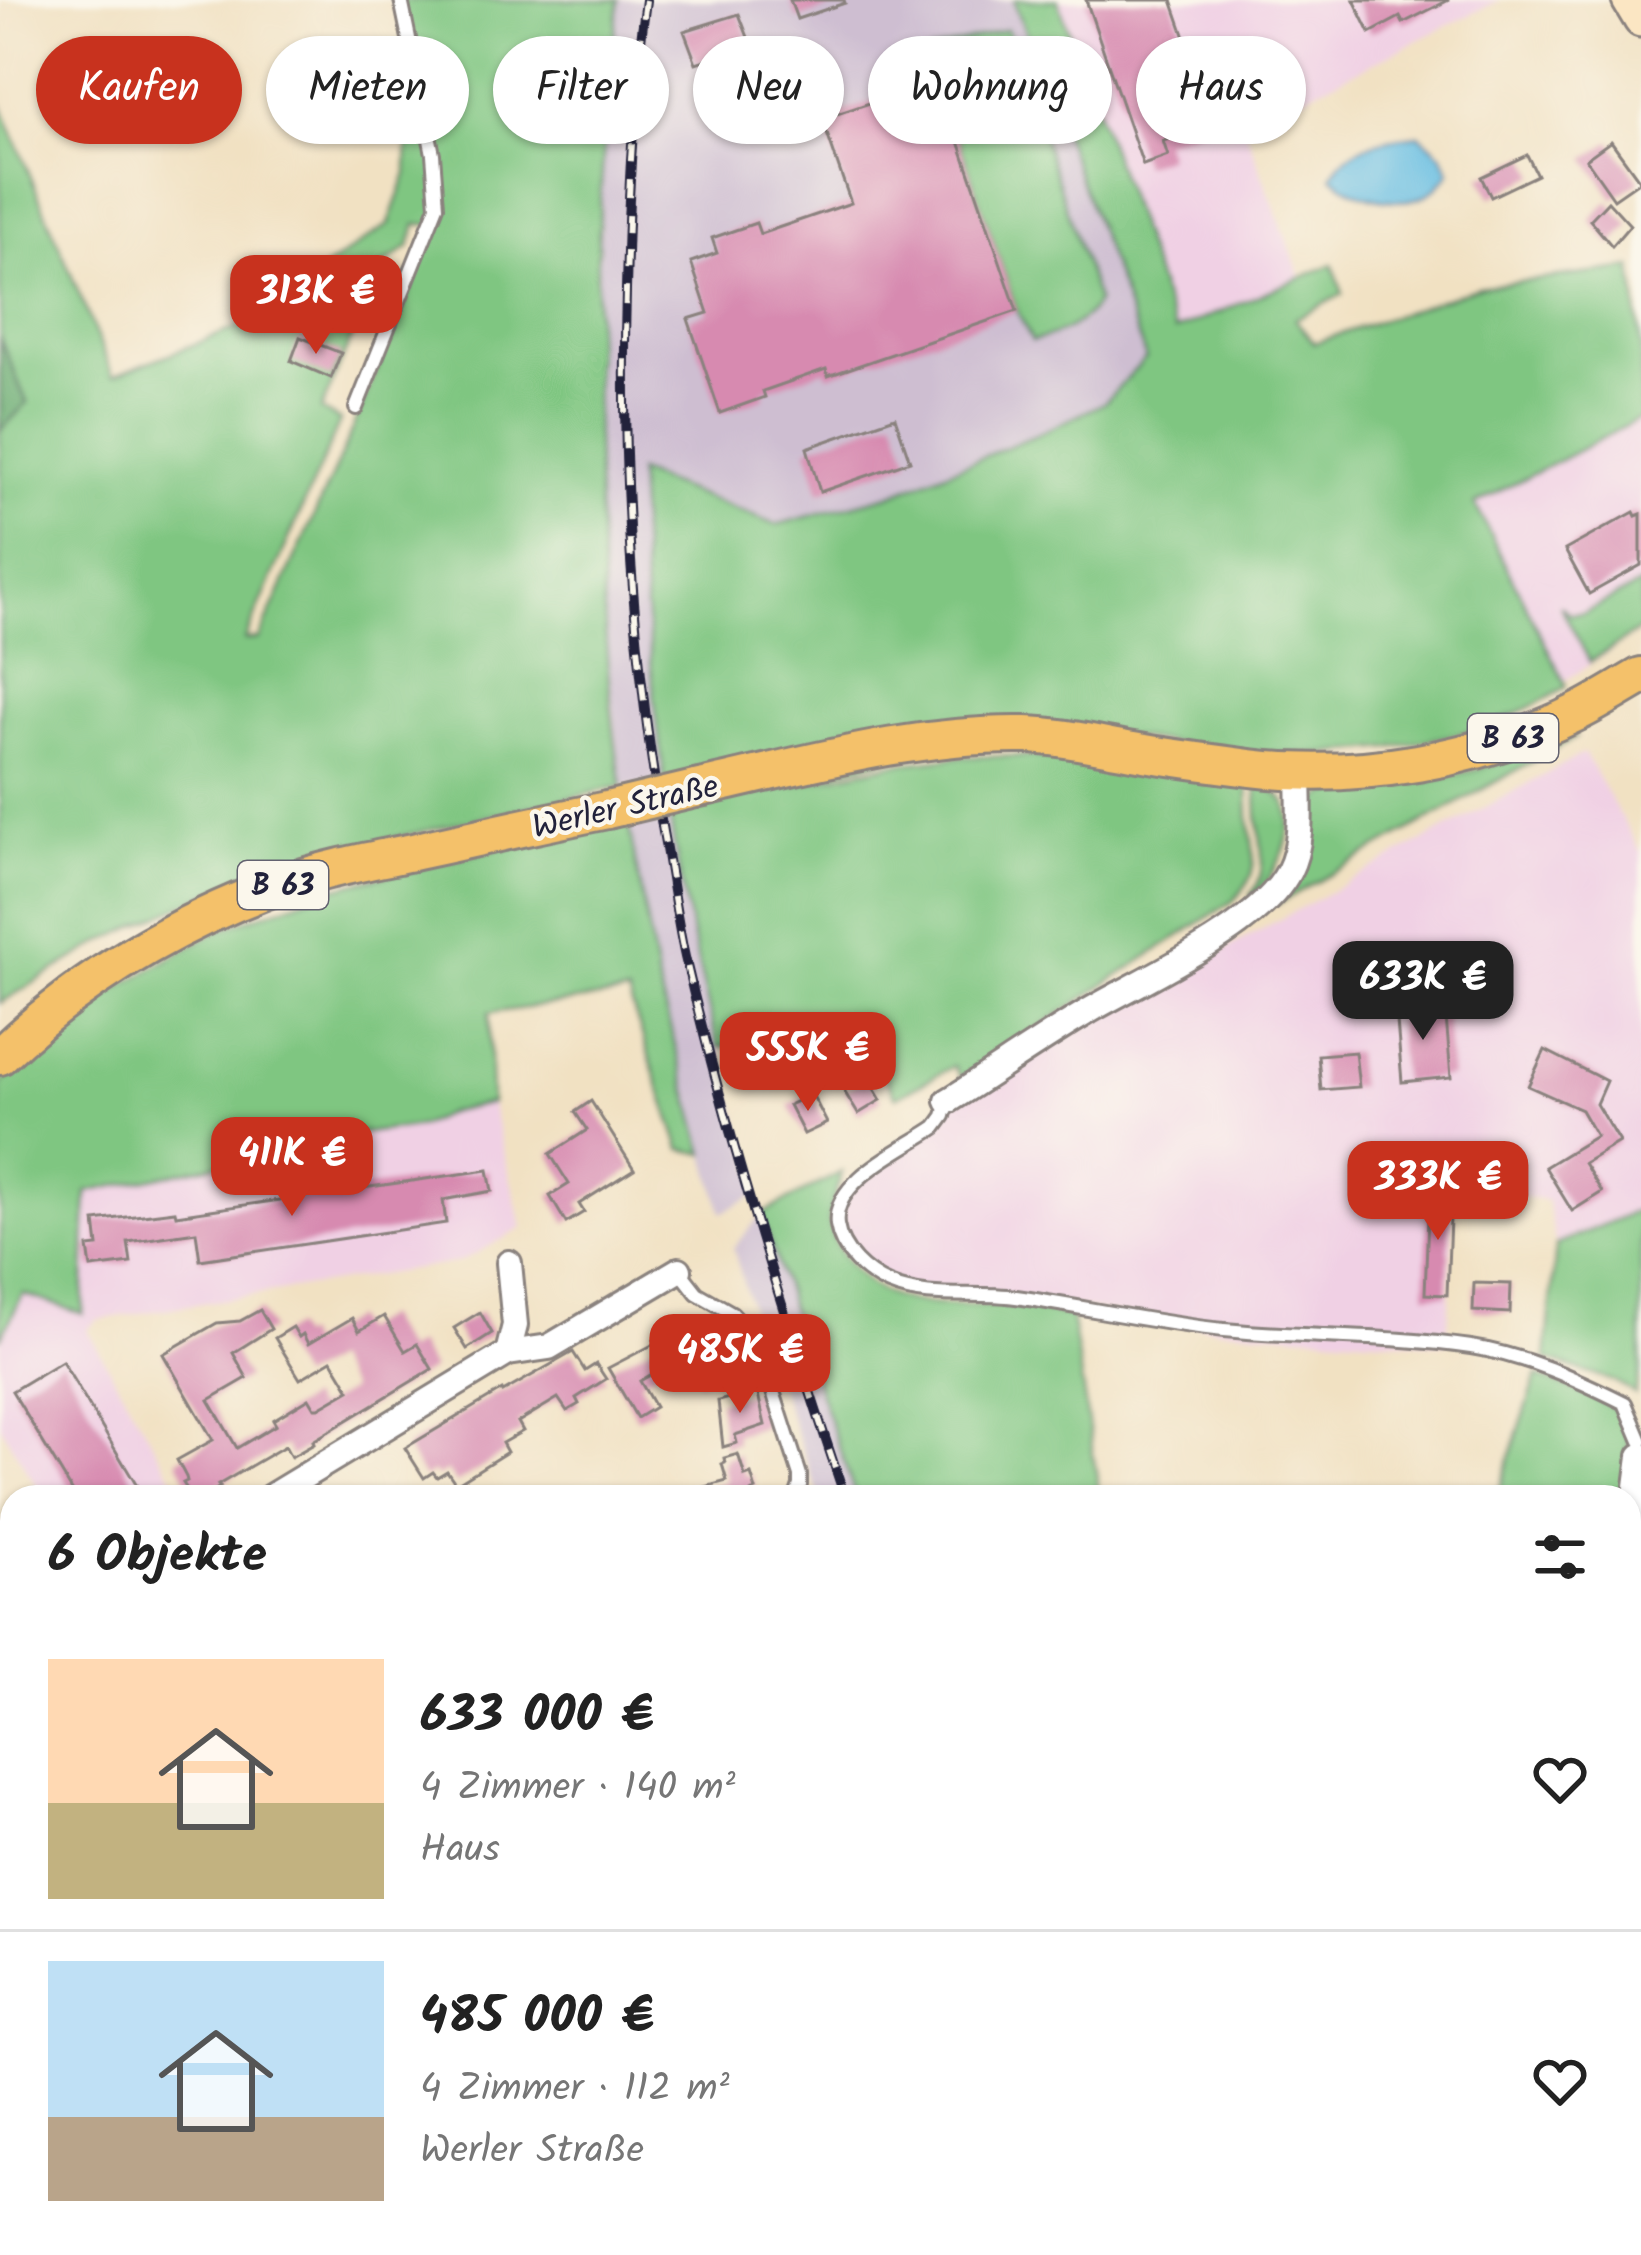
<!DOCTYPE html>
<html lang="de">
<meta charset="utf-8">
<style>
body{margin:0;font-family:Kalam,sans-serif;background:#f2f2f2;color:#222;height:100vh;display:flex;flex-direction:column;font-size:45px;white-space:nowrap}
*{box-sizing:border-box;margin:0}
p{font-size:39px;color:#767676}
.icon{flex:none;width:66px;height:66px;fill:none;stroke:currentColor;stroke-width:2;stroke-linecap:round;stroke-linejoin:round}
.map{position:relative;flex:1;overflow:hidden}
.panel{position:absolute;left:0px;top:1485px;width:1641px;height:771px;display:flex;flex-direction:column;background:#fff;border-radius:36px 36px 0 0;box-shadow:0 3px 9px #0004}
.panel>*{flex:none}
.hud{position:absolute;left:36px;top:36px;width:1569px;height:108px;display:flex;gap:24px}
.price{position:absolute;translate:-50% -102px;padding:0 27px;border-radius:24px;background:#c8321e;color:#fff;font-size:39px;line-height:78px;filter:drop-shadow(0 3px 6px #0008)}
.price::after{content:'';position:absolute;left:50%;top:72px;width:36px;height:27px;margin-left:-18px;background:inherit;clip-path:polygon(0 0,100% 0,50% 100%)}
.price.current{background:#222;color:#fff}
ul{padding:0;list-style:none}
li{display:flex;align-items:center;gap:36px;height:300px;padding:0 48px}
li+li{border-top:3px solid #e0e0e0}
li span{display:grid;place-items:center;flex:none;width:336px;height:240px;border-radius:0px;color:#555}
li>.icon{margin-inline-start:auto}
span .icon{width:144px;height:144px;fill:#fffc;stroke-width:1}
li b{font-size:51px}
h2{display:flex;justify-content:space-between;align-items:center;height:144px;padding:0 48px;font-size:51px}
.pill{padding:0 42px;border-radius:54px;background:#fff;box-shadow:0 3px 9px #0004;font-size:42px;line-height:108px}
.pill.current{background:#c8321e;color:#fff}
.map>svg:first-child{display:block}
</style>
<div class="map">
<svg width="1641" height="2255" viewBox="0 0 1641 2255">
<rect width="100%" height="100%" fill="#fbf7ec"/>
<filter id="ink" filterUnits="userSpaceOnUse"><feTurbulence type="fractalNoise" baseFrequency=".00833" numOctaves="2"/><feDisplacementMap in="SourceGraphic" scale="24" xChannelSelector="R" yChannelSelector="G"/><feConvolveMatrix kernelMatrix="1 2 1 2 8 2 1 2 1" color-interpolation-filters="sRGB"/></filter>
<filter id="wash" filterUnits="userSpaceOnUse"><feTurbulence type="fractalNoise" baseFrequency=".004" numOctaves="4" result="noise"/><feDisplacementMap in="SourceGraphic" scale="48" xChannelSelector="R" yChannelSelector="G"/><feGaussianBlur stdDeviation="2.7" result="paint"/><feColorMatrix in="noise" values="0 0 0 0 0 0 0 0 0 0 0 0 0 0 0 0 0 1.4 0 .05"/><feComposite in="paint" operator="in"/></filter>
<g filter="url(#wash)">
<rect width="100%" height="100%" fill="#f1e1c2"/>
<g fill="#f0d0e4">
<polygon points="1058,0 1500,0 1244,126 1301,278 1175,332"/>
<polygon points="1641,418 1641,631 1565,681 1474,504"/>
<polygon points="1584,753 1641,852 1641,1209 1556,1245 1547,1201 1455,1186 1447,1344 1222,1329 1048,1303 924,1295 870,1275 843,1241 841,1200 849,1186 923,1136 948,1101"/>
<polygon points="491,1103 523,1228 460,1262 97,1320 87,1330 184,1497 43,1497 0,1425 0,1339 23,1293 83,1314 86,1192 363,1133 420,1126 450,1112"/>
</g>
<g fill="#cebed1">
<polygon points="619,0 1016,0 1014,2 1146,358 1104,403 1034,436 890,495 775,525 638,472 656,720 667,785 622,786 606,638 600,542 595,357 606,101"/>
<polygon points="668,809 703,984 759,1193 722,1213 658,983 627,817"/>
<polygon points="762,1214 795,1322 856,1497 820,1497 757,1328 733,1248"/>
<polygon points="12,1686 12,2170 0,2171 0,1694"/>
</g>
<g fill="#7fc681" stroke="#50745e" stroke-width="3" fill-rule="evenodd">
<path d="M400 0H619C594 190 590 385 602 576 606 646 610 717 622 786L314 856 209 893 104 941 0 1003V431L27 403 0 338V102L113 376 239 327 389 224 407 174 408 125 421 124ZM416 224 437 225 343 451 259 639 245 640 340 421 321 410 350 341 374 272 410 246Z"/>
<path d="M1016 0H1058L1175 331 1333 264 1343 294 1295 319 1314 343 1478 287 1633 268 1641 349V418L1475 504 1566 685 1564 689 1519 713 1463 733 1390 748 1321 754 1243 753 1035 723 691 807 893 764 957 757 1029 756 1139 762 1248 785C1249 799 1248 813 1250 826 1255 860 1259 876 1233 901L961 1078 954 1066 896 1097 858 1031 718 1047C699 970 681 891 669 812 652 699 643 586 637 472L776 525 890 495 1034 436 1104 403 1146 358 1014 1Z"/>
<path d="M1007 29 1097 301C1086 325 1057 335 1032 341L1017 311 929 52Z"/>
<polygon points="1641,584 1641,629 1590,662 1560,605 1570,614 1584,613"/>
<path d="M1574 735 1576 737 1279 903 1311 812 1319 800 1326 794C1360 786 1395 787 1429 780 1479 771 1527 754 1574 735Z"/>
<path d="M1257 786C1317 795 1282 870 1254 896H1250C1267 874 1262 854 1259 828 1257 814 1257 800 1257 786Z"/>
<polygon points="627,817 658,983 705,1154 681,1149 628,994 489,1013 491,1103 450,1112 420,1126 363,1133 87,1192 83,1314 23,1294 0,1339 0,1084 95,1001 219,930 333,888"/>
<path d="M842 1172C838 1186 831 1202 829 1217 828 1228 834 1241 840 1251 882 1318 939 1301 1006 1306 1028 1308 1050 1312 1071 1316L1100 1497H856L795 1322 762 1214Z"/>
<polygon points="1641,1209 1641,1367 1635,1394 1616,1382 1546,1359 1556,1245"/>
<polygon points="1537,1376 1593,1397 1617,1410 1629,1436 1627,1497 1497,1497"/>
<polygon points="1641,2098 1641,2241 1629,2242 1629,2102"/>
<polygon points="714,2244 1079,2244 1082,2255 763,2255"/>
<polygon points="1153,2244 1301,2244 1300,2255 1140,2255"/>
<polygon points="1304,2244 1615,2244 1529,2255 1306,2255"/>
</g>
<polygon fill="#67ab6f" stroke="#465" stroke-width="3" points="0,338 27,403 0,431"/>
<path fill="#63bce1" stroke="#426f8e" stroke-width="3" d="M1420 135 1443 156 1450 172C1442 183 1433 194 1419 198 1390 206 1354 196 1332 176 1350 142 1386 138 1420 135Z"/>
<g id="blocks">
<g fill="#d78ab0">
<polygon points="790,0 844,0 845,3 797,19"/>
<polygon points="1086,0 1172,0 1215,124 1163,141 1168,156 1143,165"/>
<polygon points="1354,0 1449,0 1403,23 1400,17 1370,33"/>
<polygon points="739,14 751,45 696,63 684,31"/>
<polygon points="938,80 1017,311 828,376 826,369 763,391 765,397 720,413 688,319 708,313 691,262 717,253 712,238 756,223 760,234 851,203 822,119"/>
<polygon points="1611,141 1640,181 1614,199 1586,159"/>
<polygon points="1527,155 1537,175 1491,197 1481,177"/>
<polygon points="1608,201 1630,225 1612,246 1590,220"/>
<polygon points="300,337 341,353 331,378 291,361"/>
<polygon points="895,417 910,461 820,492 807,448"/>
<polygon points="1634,512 1636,516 1641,514 1641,565 1589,594 1565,550"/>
<polygon points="1445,1005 1451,1077 1402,1082 1396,1009"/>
<polygon points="1545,1050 1606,1081 1596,1104 1619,1142 1584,1163 1602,1192 1572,1211 1545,1167 1596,1136 1581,1110 1528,1086"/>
<polygon points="1355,1052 1359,1087 1321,1090 1318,1055"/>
<polygon points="867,1077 881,1100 858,1114 844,1091"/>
<polygon points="812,1094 827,1123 804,1134 789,1105"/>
<polygon points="591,1101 634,1169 579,1204 584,1212 566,1223 550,1196 569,1184 550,1154 587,1130 575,1112"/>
<polygon points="488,1170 492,1191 443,1200 446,1223 200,1260 196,1232 128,1242 131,1263 91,1268 88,1247 98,1246 95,1221 175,1211 176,1215"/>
<polygon points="1429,1191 1451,1192 1447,1295 1425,1294"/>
<polygon points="1474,1283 1511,1284 1510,1313 1473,1311"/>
<polygon points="260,1310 271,1329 233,1353 247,1378 209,1400 237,1448 276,1425 273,1420 309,1398 315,1408 319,1408 350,1390 332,1360 300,1379 275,1338 293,1327 299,1337 303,1334 308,1344 352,1318 359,1331 384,1316 405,1351 417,1344 432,1369 313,1441 314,1444 291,1457 285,1446 218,1485 220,1487 203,1497 192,1497 183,1483 187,1481 186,1477 177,1460 213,1440 163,1354 217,1323 240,1321"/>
<polygon points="480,1312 492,1333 467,1349 454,1328"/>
<polygon points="682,1323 713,1374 699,1382 681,1357 640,1381 655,1407 637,1418 608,1368 656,1343 654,1340"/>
<polygon points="573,1352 585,1371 596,1364 606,1379 576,1398 579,1404 567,1411 558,1398 518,1422 523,1431 502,1443 507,1452 456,1484 447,1471 437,1477 433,1472 424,1478 405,1448 502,1390 503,1392"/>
<polygon points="62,1361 137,1486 144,1497 76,1497 12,1391"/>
<polygon points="757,1390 765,1425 735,1435 737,1443 723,1447 718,1401"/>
<polygon points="738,1454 745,1476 751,1474 756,1490 751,1492 752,1497 688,1497 687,1492 727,1481 722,1464 725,1463 724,1458"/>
</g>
</g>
</g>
<g filter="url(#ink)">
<use href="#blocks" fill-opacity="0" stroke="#8a827e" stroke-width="3"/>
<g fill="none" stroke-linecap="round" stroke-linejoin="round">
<defs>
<g id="lane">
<polyline points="356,408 437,206 433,154 401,0"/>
<path d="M948 1101 944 1116 936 1127C905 1149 831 1180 837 1225 841 1252 866 1274 889 1284 930 1301 973 1291 1016 1297 1085 1307 1154 1323 1224 1330 1306 1338 1389 1335 1471 1347 1524 1355 1577 1379 1625 1403L1641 1441"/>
<polyline points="679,1270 697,1293 732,1313 756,1339 800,1475 800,1485 796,1497"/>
</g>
<g id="street">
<path d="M948 1101C994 1072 1040 1040 1087 1012 1143 979 1260 928 1289 871 1304 842 1299 803 1299 771"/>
<polyline points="508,1353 515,1325 509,1263"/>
<polyline points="270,1497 508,1353 549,1347 679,1270"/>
<polyline points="1629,1621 1633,1517 1641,1456"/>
<polyline points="0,1657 12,1650"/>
<polyline points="1629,1728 1641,1730"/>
<polyline points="244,2244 245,2255"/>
<polyline points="1304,2244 1306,2255"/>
<polyline points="1125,2255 1141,2244"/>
</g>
<polyline id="secondary" points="1629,0 1641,20"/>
<g id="primary">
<path d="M695 789C804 765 913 733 1026 735 1062 736 1098 745 1133 751 1172 758 1211 763 1250 768 1359 781 1480 760 1578 712 1600 701 1620 688 1641 676"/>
<path d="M0 1056C83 977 183 919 291 881 332 867 375 860 417 851 480 837 543 823 607 810"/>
</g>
</defs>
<use href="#lane" stroke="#8a827e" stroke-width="18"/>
<use href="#street" stroke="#8a827e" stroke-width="30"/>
<use href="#secondary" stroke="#8a827e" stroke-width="39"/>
<use href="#primary" stroke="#8a827e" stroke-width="42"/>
<use href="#lane" stroke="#fff" stroke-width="12"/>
<use href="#street" stroke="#fff" stroke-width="24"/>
<use href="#secondary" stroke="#fbe6c3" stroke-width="33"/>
<use href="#primary" stroke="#f4c16a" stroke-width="36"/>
<defs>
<g id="rail">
<path d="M646 0C633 96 628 193 626 290 621 472 632 652 663 832 671 874 676 916 685 957 728 1141 785 1319 845 1497"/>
<polyline points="1090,2244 1094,2255"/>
</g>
</defs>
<use href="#rail" stroke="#22223b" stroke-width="10"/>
<use href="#rail" stroke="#fbf7ec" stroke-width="6" stroke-dasharray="18" stroke-linecap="butt"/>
<defs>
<polyline id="primary-bridge" points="607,810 695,789"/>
</defs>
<use href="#primary-bridge" stroke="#8a827e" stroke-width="42" stroke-linecap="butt"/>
<use href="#primary-bridge" stroke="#f4c16a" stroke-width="36"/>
</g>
</g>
<g text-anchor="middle" stroke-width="9" stroke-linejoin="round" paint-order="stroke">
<g fill="#fbf7ec" stroke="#636270" stroke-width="3">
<rect x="1468" y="714" width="90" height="48" rx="9"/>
<rect x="238" y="861" width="90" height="48" rx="9"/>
</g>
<g font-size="30" font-weight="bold" fill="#22223b">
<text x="1513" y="748">B 63</text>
<text x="283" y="895">B 63</text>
</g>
<g font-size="33" fill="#22223b" stroke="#fbf7ec">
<text transform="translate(625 805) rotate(-13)" y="12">Werler Straße</text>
</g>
</g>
</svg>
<b class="price" style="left:316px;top:357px">313K €</b>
<b class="price current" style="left:1423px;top:1043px">633K €</b>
<b class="price" style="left:808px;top:1114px">555K €</b>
<b class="price" style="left:292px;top:1219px">411K €</b>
<b class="price" style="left:1438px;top:1243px">333K €</b>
<b class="price" style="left:740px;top:1416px">485K €</b>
<div class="hud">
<a class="pill current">Kaufen</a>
<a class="pill">Mieten</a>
<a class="pill">Filter</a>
<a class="pill">Neu</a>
<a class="pill">Wohnung</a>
<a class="pill">Haus</a>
</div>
<section class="panel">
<h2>6 Objekte<svg class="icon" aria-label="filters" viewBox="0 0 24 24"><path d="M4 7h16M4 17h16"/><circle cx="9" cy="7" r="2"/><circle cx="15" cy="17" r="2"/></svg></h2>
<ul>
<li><span style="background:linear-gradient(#ffd9b3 60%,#c2b280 0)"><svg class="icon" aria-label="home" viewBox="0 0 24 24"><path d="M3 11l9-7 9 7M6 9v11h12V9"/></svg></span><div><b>633 000 €</b><p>4 Zimmer · 140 m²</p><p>Haus</p></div><svg class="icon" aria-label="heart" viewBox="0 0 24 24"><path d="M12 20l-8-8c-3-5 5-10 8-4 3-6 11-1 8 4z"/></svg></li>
<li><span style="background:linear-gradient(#bfe0f5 65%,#b9a48a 0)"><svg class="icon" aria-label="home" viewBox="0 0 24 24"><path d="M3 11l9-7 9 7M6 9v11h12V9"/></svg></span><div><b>485 000 €</b><p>4 Zimmer · 112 m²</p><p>Werler Straße</p></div><svg class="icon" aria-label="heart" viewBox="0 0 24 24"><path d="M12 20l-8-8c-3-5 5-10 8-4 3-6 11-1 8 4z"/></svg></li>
</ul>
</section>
</div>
